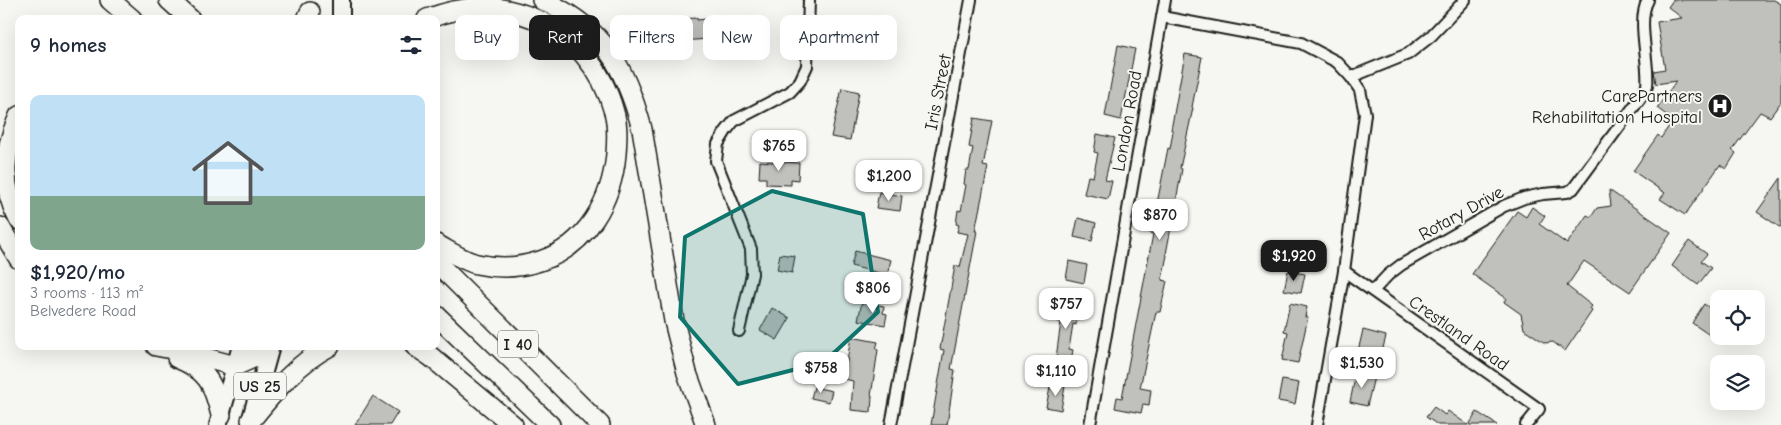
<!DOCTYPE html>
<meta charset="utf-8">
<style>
body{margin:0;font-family:"Comic Neue",sans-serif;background:#f2f2f3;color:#1f2937;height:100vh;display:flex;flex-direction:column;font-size:19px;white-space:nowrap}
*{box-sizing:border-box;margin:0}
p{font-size:16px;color:#747a83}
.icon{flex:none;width:28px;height:28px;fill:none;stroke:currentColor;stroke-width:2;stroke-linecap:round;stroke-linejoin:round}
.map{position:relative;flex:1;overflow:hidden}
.side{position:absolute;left:15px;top:15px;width:425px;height:335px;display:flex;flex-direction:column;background:#fff;border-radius:10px;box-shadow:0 5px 20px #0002}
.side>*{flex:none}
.hud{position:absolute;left:455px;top:15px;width:475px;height:45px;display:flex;gap:10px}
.fabs{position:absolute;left:1710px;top:290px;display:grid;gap:10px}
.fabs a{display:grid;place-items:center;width:55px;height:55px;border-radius:10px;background:#fff;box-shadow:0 5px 20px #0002;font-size:25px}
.price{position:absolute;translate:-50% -42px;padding:0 11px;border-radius:10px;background:#fff;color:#222;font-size:16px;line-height:32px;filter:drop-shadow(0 1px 2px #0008)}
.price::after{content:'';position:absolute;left:50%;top:30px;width:15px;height:11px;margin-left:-8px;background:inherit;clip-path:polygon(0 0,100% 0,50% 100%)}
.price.current{background:#1c1c1c;color:#fff}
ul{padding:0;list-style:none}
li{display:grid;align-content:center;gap:10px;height:265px;padding:0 15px}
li+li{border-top:1px solid #e0e1e3}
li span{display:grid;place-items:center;height:155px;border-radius:10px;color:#555}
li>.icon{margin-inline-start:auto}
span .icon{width:90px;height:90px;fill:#fffc;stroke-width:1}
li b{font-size:21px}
h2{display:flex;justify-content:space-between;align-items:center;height:60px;padding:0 15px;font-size:21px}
.chip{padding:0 18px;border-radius:10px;background:#fff;box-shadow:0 5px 20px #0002;font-size:18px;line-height:45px}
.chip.current{background:#1c1c1c;color:#fff}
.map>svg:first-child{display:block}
</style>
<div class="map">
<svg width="1781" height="425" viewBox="0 0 1781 425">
<rect width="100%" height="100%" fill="#f6f6f2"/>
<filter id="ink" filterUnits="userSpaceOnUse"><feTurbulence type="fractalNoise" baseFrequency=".02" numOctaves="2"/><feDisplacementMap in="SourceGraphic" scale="10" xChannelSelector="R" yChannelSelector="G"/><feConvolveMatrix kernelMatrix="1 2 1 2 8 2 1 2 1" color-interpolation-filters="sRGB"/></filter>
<g filter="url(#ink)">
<g fill="#c0c0bd" stroke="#1c1c1c">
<polygon points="1673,0 1774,0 1781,4 1781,102 1770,117 1760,112 1732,150 1736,153 1726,169 1720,165 1685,215 1660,199 1665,193 1633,171 1658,135 1661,138 1673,120 1657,108 1676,81 1656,84 1654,71 1665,69 1657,22 1682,18 1668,7"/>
<polygon points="697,18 697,20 707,19 709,39 681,41 679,19"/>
<polygon points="766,23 768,49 748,50 747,39 736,40 735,25"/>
<polygon points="854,28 854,30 863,30 864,48 843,49 842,29"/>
<polygon points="1118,45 1135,49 1121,120 1105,116"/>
<polygon points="1185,54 1202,57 1192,107 1193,108 1180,168 1182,169 1166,254 1167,255 1162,280 1167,281 1160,312 1156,312 1140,388 1151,390 1149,405 1143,404 1141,413 1115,408 1117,397 1122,398 1153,234 1149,233 1151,223 1153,224 1168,148 1170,149 1173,131 1171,130 1174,114"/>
<polygon points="842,88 859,92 850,140 831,137"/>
<polygon points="974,118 992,121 983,166 988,167 975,231 977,231 951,369 955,370 947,425 931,425 944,350 940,349 955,266 960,267 968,234 957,232 959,225 956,224 958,210 961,211 966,185 964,184 966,170 969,170 973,148 969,147"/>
<polygon points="1097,134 1115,138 1105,180 1112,181 1108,199 1084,194 1088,176 1093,177 1098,153 1094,152"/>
<polygon points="774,158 784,158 784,162 799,163 798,180 791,179 791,185 766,184 766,178 759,178 760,161 773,162"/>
<polygon points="1781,178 1781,228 1757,212"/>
<polygon points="1609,190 1671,233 1630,292 1584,261 1567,286 1592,306 1590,309 1592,311 1565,351 1553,342 1545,343 1524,329 1521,314 1504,302 1506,298 1472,274 1517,211 1526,217 1532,207 1545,216 1539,224 1567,244 1587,215 1591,217 1597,208 1611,206"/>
<polygon points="879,192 902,196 900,211 876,208"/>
<polygon points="1078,218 1096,223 1092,241 1074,237"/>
<polygon points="1689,241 1707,254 1701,261 1711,268 1698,285 1672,266"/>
<polygon points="855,251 891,260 887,275 851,266"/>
<polygon points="780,254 795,256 792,273 777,270"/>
<polygon points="1069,261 1087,265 1084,283 1066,279"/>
<polygon points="1288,271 1305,274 1301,293 1284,290"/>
<polygon points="862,302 884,306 883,313 887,314 885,325 858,320"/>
<polygon points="1060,303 1079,307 1076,325 1073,324 1069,349 1073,350 1071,361 1056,358 1061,322 1057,321"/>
<polygon points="1290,303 1307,307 1305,317 1308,317 1298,363 1282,360 1288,332 1284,331"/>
<polygon points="1704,304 1719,314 1719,325 1711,336 1692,323"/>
<polygon points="772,308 790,318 777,340 760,330"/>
<polygon points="1363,330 1386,336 1381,356 1358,351"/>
<polygon points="851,337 878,342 876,349 878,350 871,396 872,396 871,412 851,410 853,381 844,379"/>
<polygon points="1356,373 1374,377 1367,406 1350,402"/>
<polygon points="1282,380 1299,383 1295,404 1278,401"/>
<polygon points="1051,383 1065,386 1061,410 1046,407"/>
<polygon points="814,387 832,391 829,402 811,398"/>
<polygon points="373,396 398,412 390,425 355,425"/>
<polygon points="1434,407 1445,415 1448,411 1468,425 1438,425 1426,417"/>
<polygon points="1477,412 1497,425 1469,425"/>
</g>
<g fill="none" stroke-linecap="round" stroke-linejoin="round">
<defs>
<g id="street">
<polyline points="1162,17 1301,43 1337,62 1351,77 1360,90 1365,114 1344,271 1317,425"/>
<polyline points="1351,77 1408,54 1431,36 1465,0"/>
<polyline points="1344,271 1539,409 1526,425"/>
<path d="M1373 291 1388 275 1401 265 1504 206 1524 198 1543 194 1567 192 1573 189 1644 93 1647 86C1650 62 1636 21 1648 0"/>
<polyline points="739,331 752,274 751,249 716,161 718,144 726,131 734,121 790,92 800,81 807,66 809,0"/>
<polyline points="891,425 971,0"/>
<polyline points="1090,425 1165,0"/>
</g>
<g id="primary">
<polyline points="341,19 341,0"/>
<polyline points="251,418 271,346"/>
<polyline points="218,425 241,346"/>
</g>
<g id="highway">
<polyline points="110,0 132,19"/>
<polyline points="169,0 190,19"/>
<path d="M542 0C603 28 625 65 642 129L674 321 687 373 706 425"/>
<polyline points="307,19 310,12"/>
<path d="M427 19C464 5 496 3 533 18 574 34 603 71 614 112 618 125 617 140 616 154 612 200 587 246 540 261 519 268 499 269 477 264 464 261 449 251 436 244"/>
<path d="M19 116C3 151 0 185 19 220"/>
<polyline points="0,227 19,259"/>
<polyline points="436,262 600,425"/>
<polyline points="436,315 550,425"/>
<polyline points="156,346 177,350 235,366 253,358 266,346"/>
<polyline points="415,346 430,356 513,425"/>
<path d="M177 358C209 371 213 384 221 415"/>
<path d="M251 420C274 392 297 363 330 346"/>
</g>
</defs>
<use href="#street" stroke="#1c1c1c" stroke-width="14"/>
<use href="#primary" stroke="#1c1c1c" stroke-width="20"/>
<use href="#highway" stroke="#1c1c1c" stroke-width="22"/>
<use href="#street" stroke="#f6f6f2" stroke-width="10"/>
<use href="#primary" stroke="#f6f6f2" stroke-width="16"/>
<use href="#highway" stroke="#f6f6f2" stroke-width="19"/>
</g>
</g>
<path fill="#0f766e" fill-opacity="0.2" stroke="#0f766e" stroke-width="4" stroke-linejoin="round" d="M772 191 863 214 878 312 824 362 738 384 680 317 685 237Z"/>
<defs>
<symbol id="hospital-disc" viewBox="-11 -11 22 22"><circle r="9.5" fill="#1c1c1c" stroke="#f6f6f2"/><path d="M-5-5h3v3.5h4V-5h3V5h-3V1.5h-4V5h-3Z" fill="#fff"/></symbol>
</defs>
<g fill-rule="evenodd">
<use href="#hospital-disc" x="1706" y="92" width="28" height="28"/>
</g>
<g text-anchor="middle" stroke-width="4" stroke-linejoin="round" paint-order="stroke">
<g fill="#f6f6f2" stroke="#5d5d5c" stroke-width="1">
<rect x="498" y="330.5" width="40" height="27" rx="4"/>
<rect x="234" y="372.5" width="52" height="27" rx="4"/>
</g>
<g font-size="16" font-weight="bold" fill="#1c1c1c">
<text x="518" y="350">I 40</text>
<text x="260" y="392">US 25</text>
</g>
<g font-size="18" fill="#1c1c1c" stroke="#f6f6f2">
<text transform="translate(938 92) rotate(-79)" y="6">Iris Street</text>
<text transform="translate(1127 121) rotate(-80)" y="6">London Road</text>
<text transform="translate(1461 213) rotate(-29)" y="6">Rotary Drive</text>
<text transform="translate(1459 333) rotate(35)" y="6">Crestland Road</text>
</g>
<g font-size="18" fill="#1c1c1c" stroke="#f6f6f2" text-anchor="end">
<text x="1702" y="102">CarePartners<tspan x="1702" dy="21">Rehabilitation Hospital</tspan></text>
</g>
</g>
</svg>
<div class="fabs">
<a><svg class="icon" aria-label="locate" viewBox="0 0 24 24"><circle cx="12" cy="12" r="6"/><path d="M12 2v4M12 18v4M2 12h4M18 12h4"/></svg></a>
<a><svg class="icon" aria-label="layers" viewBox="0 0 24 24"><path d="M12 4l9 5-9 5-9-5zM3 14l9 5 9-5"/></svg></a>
</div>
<b class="price" style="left:779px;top:172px">$765</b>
<b class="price" style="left:889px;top:202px">$1,200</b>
<b class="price" style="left:1160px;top:241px">$870</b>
<b class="price current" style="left:1294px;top:282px">$1,920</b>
<b class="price" style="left:873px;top:314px">$806</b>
<b class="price" style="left:1066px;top:330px">$757</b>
<b class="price" style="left:1362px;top:389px">$1,530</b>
<b class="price" style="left:821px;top:394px">$758</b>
<b class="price" style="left:1056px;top:397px">$1,110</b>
<div class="hud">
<a class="chip">Buy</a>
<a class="chip current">Rent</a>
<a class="chip">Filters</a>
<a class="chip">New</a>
<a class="chip">Apartment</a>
</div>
<section class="side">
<h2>9 homes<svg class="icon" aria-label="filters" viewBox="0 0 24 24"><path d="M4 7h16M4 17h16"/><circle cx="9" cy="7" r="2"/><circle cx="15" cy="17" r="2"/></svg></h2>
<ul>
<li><span style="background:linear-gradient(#bfe0f5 65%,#7fa58c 0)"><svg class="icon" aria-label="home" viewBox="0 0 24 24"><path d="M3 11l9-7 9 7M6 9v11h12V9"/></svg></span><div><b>$1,920/mo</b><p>3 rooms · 113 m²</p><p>Belvedere Road</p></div></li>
</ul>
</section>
</div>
